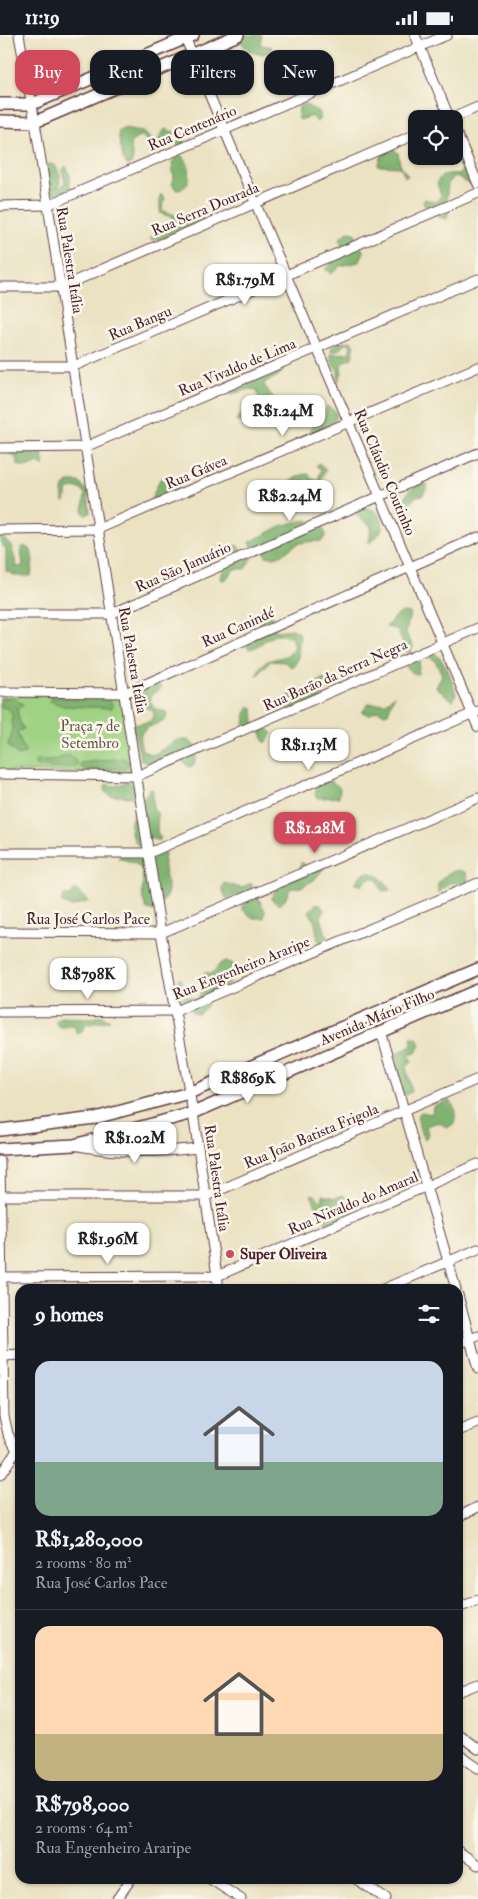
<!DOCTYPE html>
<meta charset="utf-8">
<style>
body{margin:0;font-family:"IM FELL Double Pica",serif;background:#242831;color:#f1f3f6;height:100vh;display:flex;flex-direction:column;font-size:19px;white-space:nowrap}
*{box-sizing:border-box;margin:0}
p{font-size:16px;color:#9ea1a6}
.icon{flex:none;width:28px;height:28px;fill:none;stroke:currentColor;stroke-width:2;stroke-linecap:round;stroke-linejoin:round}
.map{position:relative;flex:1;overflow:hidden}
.sheet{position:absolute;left:15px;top:1249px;width:448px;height:600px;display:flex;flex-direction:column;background:#171b24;border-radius:15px;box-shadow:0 1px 4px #0004}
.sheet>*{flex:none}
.hud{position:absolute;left:15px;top:15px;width:449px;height:45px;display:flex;gap:10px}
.tools{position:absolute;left:408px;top:75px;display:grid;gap:10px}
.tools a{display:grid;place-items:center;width:55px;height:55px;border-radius:10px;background:#171b24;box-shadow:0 1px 4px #0004;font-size:25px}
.price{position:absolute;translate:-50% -42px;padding:0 11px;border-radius:10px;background:#fff;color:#222;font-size:16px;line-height:32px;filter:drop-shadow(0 1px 2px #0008)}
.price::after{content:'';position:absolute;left:50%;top:30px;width:15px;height:11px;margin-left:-8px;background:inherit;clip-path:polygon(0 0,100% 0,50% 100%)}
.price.on{background:#d1495b;color:#fff}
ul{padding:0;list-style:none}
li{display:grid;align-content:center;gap:10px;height:265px;padding:0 20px}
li+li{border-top:1px solid #363941}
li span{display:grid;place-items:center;height:155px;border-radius:15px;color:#555}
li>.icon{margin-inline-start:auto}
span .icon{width:90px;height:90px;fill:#fffc;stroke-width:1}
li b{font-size:21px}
h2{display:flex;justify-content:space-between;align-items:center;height:60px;padding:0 20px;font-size:21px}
.pill{padding:0 18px;border-radius:15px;background:#171b24;box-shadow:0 1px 4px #0004;font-size:18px;line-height:45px}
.pill.on{background:#d1495b;color:#fff}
.status{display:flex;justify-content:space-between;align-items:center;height:35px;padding:0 25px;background:#171b24;direction:ltr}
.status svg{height:14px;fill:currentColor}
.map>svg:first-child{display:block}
</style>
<div class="status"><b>11:19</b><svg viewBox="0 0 49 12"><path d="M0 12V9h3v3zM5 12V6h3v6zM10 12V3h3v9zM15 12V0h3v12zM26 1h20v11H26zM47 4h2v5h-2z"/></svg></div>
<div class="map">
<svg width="478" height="1864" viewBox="0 0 478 1864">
<rect width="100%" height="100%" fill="#fbf7ec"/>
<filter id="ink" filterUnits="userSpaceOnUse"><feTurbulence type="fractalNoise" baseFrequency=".02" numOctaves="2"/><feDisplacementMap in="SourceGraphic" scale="10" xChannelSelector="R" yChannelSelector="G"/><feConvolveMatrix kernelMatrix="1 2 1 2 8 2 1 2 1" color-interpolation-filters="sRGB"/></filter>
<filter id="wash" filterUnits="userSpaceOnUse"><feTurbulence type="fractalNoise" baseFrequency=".0096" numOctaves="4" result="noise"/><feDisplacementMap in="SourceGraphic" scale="20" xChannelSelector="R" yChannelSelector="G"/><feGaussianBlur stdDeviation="1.12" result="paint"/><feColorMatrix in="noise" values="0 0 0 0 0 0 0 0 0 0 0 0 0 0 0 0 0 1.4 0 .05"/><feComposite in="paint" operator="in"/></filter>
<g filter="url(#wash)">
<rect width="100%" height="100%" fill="#ebe2c2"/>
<polygon fill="#9fd282" stroke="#747856" points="123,660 134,739 0,736 0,661"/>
<g fill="#7fb470" stroke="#646a4e">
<path d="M243 0H262L260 10 271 11 272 14C262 25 244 16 240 4Z"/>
<polygon points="304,69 319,77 320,84 317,87 312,81 300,85 298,83 299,72"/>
<polygon points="122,93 143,96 150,104 148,107 141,100 130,108 133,123 131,130 127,130 123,124 118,98"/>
<polygon points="165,94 186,101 185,111 180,112 175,106 170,107 161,118 157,117 159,103"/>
<path d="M454 105 465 119 466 137 472 151 459 143 452 142 448 149 446 166 440 169 449 174 447 184C437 184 434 175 424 170L423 167 425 164 435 167 441 161 437 148C440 138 451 138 459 139L462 136 458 129 448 121H454Z"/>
<polygon points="393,113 398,118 400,129 408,141 405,142 401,132 378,131 383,117"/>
<path d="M178 119C193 124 194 153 177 155L172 150 174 143 172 128Z"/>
<polygon points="48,129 55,130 60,140 59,152 62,152 65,146 62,136 66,131 70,141 70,156 60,161 50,156 46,132"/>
<path d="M160 160H163L165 163 162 173 164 176 189 185 200 181 204 184C197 192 160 208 150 204L154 199 175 193 177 190 171 182 160 178Z"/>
<polygon points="348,197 355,198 358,208 364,217 359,227 340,231 331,239 325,234 333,226 343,220 340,203"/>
<path d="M350 306 355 310 352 323 345 326 341 331 342 338 338 347V335L333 330 330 319 349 318 351 311 349 307C342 309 340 318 331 316L332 312 338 308Z"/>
<path d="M282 331 284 332C281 342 274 343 265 347L264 350 273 362C273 380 251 392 235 386 243 375 252 379 261 372L257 355 250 354 232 359 229 357 231 354 255 346Z"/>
<polygon points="327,371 336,377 336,384 311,402 308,399 311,393 325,381"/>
<polygon points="17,415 24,418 42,416 44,432 38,428 25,432 17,429 16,422 7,417"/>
<path d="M319 428 326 434 318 450 312 452 310 445 307 444 296 453 289 449C294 442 301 439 309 439L315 445H318L321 434 316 431Z"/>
<path d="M180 441 185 444C181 454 176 457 166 455L158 466H152V462L160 444 167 442 173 445Z"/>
<polygon points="68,447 79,447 88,457 90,478 85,480 83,477 85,458 78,453 68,454 65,467 63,466 62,455"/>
<polygon points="421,448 428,450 423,460 416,461 405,474 398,475 409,456"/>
<path d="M367 473C389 478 386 498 369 508L371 491 355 479 360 474Z"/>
<path d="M306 485 323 493 326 500 322 506C315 507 308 506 301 508 291 510 282 526 266 521L264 515 253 513 250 507 283 490Z"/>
<polygon points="0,499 11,510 17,532 23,531 21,513 24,511 31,515 33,526 31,541 16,541 6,536 6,514 0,507"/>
<polygon points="237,510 244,519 255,516 256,520 251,524 245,534 234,534 226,544 223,545 220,543 229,523 227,517 233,511"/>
<polygon points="403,577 410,578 406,598 413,611 411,618 407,618 397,594 386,592 394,582"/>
<path d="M263 578 273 581 275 596 293 594 300 599 298 624 294 631 291 632 285 627 270 626 257 641C262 616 287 630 294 612L291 602C269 593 263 613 249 614L246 611 260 594 259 580Z"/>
<path d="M427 614C446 622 450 640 456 659L453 666 436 652 442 640 435 625 428 622 420 624 418 639H414L406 632 409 625Z"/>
<path d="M323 644 328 648 316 673H285C284 653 303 658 314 651 318 648 318 645 323 644Z"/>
<path d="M157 647 161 653 151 660 150 667 156 674 167 677 166 684C155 693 132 690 143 716L153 720 177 705H188C198 711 198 721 193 731L189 732 181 725 155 732 141 725 132 690 149 687 154 681V677L138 667 137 660 139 652Z"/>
<polygon points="94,660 108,664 112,669 112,673 63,671 50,666 52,662 78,664"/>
<polygon points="394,660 388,678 384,679 378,675 369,680 362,677 368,669 386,668"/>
<polygon points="12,662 24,670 17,674 20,688 24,694 17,697 25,718 18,721 8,711 12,698 12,679 6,673 0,672 0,664"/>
<polygon points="249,672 253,673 254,689 265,690 272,698 267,707 264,707 261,697 244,692 245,678"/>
<path d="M69 720 77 727V731C70 734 41 735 35 729L36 726H51Z"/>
<polygon points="123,723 130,727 125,734 86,735 80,731 81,728"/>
<polygon points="329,744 340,753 339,762 318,763 315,761 317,750"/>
<polygon points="129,746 135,752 137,760 134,762 111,761 104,756 106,749 115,751"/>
<polygon points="150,753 153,755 153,774 158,779 157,797 161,804 158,806 148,802 145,812 141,813 136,808 131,798 131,785"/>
<path d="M163 815 165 818C165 822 163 829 164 834 170 857 171 858 154 876L147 874C133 853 159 828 118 824L120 820Z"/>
<polygon points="301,827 310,832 324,833 314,845 301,852 290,854 285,865 279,870 271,864 276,854 299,837"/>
<polygon points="459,835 466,838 468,846 466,849 452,847 438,858 438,848 448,838"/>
<polygon points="368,837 379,841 389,851 390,855 382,856 377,843 369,843 361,851 355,848 361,840"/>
<polygon points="224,848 241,853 251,848 265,876 264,883 253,883 242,874 242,870 250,863 245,859 226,863 222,855"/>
<polygon points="75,854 89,866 71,872 61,867 64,860 71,861"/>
<polygon points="316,869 321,870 324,875 321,882 327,903 321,908 318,905 315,887 309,876"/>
<path d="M225 926 232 928 236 934 234 939 228 940 231 946 225 952 208 957 207 970 199 979 193 978C189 970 181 970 177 962L178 944 181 943 185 960 197 965 205 950 203 940 205 938H213L217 932Z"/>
<polygon points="100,980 110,985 86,990 80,999 77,998 74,991 60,992 55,987 61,982 94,983"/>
<polygon points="411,1003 417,1003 420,1010 416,1018 409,1020 412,1027 406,1032 412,1057 405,1060 402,1058 398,1045 397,1018 412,1011"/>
<polygon points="450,1065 456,1076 454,1089 447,1093 439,1087 426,1091 428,1099 425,1105 421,1099 417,1081 421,1077 432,1079 433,1071"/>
<polygon points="314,1159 321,1166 323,1165 322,1160 335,1163 343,1160 354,1169 354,1179 329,1188 325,1187 323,1178 320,1179 311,1160"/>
</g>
</g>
<g filter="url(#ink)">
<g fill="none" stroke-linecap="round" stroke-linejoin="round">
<defs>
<g id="street">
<polyline points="19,0 35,87 161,898 193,1078 219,1254"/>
<polyline points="184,0 478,692"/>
<polyline points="415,0 450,84"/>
<polyline points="450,84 478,72"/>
<polyline points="454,92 478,149"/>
<polyline points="0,171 48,170 447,0"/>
<polyline points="0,252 61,252 416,99"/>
<polyline points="0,331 74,331 478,158"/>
<polyline points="0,413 85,412 478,244"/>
<polyline points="0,495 98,494 478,332"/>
<polyline points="0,579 111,579 478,418"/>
<polyline points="0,657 125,658 478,502"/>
<polyline points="0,739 137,741 478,593"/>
<polyline points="0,818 149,818 478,676"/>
<polyline points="0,897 161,898 478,763"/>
<polyline points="0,977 176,976 478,848"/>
<polyline points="381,996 456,1254"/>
<path d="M74 1110C116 1119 156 1118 198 1113"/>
<polyline points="0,1126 4,1381 8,1399 17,1415"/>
<polyline points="0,1161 206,1161 478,1044"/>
<polyline points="0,1242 217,1241 478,1129"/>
<polyline points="383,1254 478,1214"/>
<polyline points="458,1260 478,1334"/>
<polyline points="458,1309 478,1301"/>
<polyline points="4,1321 20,1320"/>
<polyline points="458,1396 478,1388"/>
<polyline points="0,1440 20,1411"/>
<polyline points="458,1482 478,1472"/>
<polyline points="458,1573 478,1565"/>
<polyline points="458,1657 478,1649"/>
<polyline points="458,1699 478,1714"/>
<polyline points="458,1719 478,1733"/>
<polyline points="458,1816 478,1830"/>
<polyline points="210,1844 241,1864"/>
<polyline points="356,1844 386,1864"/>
<polyline points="117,1864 131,1844"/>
</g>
<g id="secondary">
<polyline points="0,69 32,69 193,0"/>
<polyline points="0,86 35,87 238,0"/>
<polyline points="0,1095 95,1083 189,1058 478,934"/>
<polyline points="0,1114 74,1110 193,1078 478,955"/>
</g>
</defs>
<use href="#street" stroke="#623c42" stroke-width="11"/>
<use href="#secondary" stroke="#623c42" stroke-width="14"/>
<use href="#street" stroke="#fff" stroke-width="9"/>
<use href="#secondary" stroke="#fff" stroke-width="11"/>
</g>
</g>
<circle fill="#d1495b" stroke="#fbf7ec" stroke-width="2" cx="230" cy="1219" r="5"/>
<g text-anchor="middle" stroke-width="5" stroke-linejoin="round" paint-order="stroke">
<g font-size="15" fill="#4a1f2b" stroke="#fbf7ec">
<text transform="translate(192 93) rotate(-23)" y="5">Rua Centenário</text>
<text transform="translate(205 174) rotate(-23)" y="5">Rua Serra Dourada</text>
<text transform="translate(70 225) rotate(81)" y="5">Rua Palestra Itália</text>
<text transform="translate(140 288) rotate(-23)" y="5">Rua Bangu</text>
<text transform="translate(237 332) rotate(-23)" y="5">Rua Vivaldo de Lima</text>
<text transform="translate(196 437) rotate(-23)" y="5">Rua Gávea</text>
<text transform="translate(385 437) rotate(67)" y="5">Rua Cláudio Coutinho</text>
<text transform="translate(183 532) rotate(-24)" y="5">Rua São Januário</text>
<text transform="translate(238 592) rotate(-24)" y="5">Rua Canindé</text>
<text transform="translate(133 625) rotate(80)" y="5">Rua Palestra Itália</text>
<text transform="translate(335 640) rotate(-24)" y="5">Rua Barão da Serra Negra</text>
<text x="88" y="889">Rua José Carlos Pace</text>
<text transform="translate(241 933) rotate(-22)" y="5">Rua Engenheiro Araripe</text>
<text transform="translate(377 982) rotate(-23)" y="5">Avenida Mário Filho</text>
<text transform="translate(311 1101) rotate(-23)" y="5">Rua João Batista Frigola</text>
<text transform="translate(217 1143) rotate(82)" y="5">Rua Palestra Itália</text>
<text transform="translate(353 1168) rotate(-23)" y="5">Rua Nivaldo do Amaral</text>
</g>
<g font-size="15" fill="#645545" stroke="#fbf7ec">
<text x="90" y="696">Praça 7 de<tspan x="90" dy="17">Setembro</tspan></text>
</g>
<g font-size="15" font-weight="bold" fill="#4a1f2b" stroke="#fbf7ec" text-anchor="start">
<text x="240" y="1224">Super Oliveira</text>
</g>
</g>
</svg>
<div class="tools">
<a><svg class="icon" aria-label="locate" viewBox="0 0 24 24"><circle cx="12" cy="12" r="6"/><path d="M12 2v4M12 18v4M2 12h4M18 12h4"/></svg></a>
</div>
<b class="price" style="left:245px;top:271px">R$1.79M</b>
<b class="price" style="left:283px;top:402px">R$1.24M</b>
<b class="price" style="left:290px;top:487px">R$2.24M</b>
<b class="price" style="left:309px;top:736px">R$1.13M</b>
<b class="price on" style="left:315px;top:819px">R$1.28M</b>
<b class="price" style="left:88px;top:965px">R$798K</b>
<b class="price" style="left:248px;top:1069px">R$869K</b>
<b class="price" style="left:135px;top:1129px">R$1.02M</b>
<b class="price" style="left:108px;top:1230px">R$1.96M</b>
<div class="hud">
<a class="pill on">Buy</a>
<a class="pill">Rent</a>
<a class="pill">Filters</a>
<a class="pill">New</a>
</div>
<section class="sheet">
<h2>9 homes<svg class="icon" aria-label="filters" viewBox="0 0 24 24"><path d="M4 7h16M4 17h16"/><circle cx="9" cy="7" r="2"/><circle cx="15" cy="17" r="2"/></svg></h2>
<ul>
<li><span style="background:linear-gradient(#c9d6e8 65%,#7fa58c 0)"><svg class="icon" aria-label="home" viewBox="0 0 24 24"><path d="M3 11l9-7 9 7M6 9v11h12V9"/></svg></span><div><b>R$1,280,000</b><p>2 rooms · 80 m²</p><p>Rua José Carlos Pace</p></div></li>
<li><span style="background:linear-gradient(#ffd9b3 70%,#c2b280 0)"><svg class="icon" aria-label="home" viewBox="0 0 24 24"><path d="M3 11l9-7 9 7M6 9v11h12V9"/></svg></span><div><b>R$798,000</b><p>2 rooms · 64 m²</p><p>Rua Engenheiro Araripe</p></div></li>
</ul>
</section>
</div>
